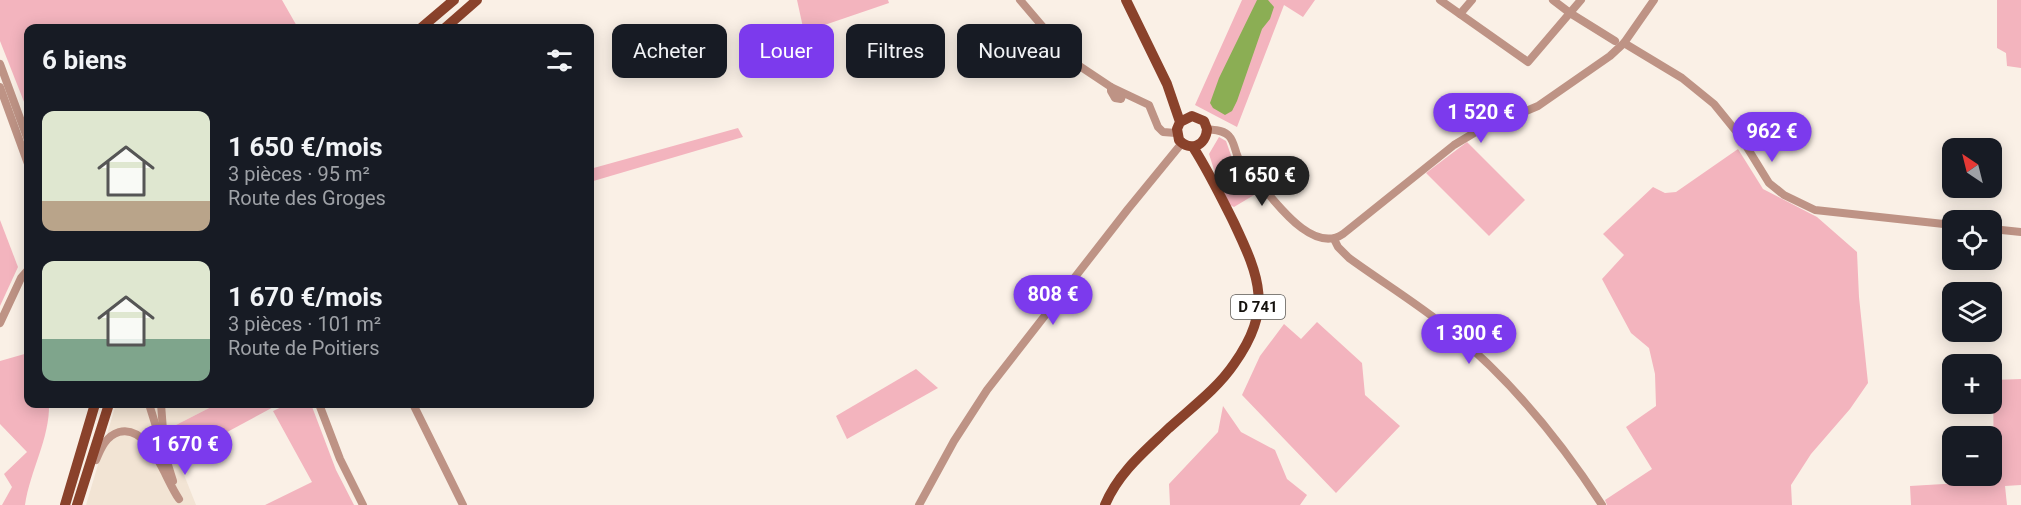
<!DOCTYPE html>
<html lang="fr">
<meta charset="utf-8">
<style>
body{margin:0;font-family:Roboto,sans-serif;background:#242831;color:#f1f3f6;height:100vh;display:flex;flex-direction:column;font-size:22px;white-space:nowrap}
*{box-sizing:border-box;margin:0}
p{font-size:20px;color:#9ea1a6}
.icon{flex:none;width:33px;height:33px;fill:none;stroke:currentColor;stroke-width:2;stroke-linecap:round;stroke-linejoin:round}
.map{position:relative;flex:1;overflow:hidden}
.panel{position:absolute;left:24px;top:24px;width:570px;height:384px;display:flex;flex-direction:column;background:#171b24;border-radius:12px;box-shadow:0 3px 15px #0003}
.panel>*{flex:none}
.guide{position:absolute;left:612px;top:24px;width:570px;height:54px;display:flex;gap:12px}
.needle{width:39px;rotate:325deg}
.tools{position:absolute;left:1942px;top:138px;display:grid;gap:12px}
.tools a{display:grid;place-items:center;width:60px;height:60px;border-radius:12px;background:#171b24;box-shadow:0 3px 15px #0003;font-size:30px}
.price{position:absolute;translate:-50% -51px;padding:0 14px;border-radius:21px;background:#7c3aed;color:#fff;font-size:20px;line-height:39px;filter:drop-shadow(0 2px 3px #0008)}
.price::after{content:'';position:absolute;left:50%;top:36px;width:18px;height:14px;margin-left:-9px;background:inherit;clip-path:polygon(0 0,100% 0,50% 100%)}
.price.selected{background:#222;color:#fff}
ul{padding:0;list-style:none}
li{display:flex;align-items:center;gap:18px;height:150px;padding:0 18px}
li span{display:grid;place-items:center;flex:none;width:168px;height:120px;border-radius:12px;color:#555}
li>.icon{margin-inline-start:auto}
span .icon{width:72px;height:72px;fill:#fffc;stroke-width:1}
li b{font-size:26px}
h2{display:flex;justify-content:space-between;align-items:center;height:72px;padding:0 18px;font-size:26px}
.chip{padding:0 21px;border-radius:12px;background:#171b24;box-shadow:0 3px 15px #0003;font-size:21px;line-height:54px}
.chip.selected{background:#7c3aed;color:#fff}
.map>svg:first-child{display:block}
</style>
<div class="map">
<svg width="2021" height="505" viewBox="0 0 2021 505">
<rect width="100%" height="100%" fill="#faf0e6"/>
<polygon fill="#f2e4d4" points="116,404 217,404 174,426 179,462 196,505 86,505"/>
<g fill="#f3b4be">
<polygon points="0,0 282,0 298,28 28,28 28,112 0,41"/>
<polygon points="797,0 888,0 889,3 804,32"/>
<polygon points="1242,0 1315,0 1303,17 1284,5 1237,127 1195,105"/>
<polygon points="1997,0 2021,0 2021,68 2007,66 2006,53 1997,48"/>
<polygon points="738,128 743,137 590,182 590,169"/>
<polygon points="1219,137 1226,141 1233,161 1259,192 1234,207 1230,205 1216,176 1209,154"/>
<polygon points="1467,142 1525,200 1489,236 1426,173"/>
<polygon points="1738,149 1763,189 1817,217 1857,252 1859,297 1868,383 1850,409 1811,454 1791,485 1792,505 1607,505 1605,500 1652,469 1626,427 1656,406 1655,374 1649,348 1631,333 1602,279 1624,255 1603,234 1653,187 1665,193 1676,192"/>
<polygon points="0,220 18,267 0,306"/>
<polygon points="1317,322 1362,363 1365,395 1400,426 1336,493 1242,395 1260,356 1284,324 1301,339"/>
<path d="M28 353V404H49C50 438 30 471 25 505H2L12 487 4 474 27 452 0 424V361Z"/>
<polygon points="916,369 938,388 847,439 836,416"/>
<polygon points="2021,379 2021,485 2005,486 2007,505 1911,505 1910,486 1994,481 1993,380"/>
<polygon points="217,404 279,404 190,452 178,455 174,426"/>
<polygon points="288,404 311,404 336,470 354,505 265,505 312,482 273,411"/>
<polygon points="1223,406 1241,432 1275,450 1287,479 1307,495 1300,505 1170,505 1169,484 1218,432"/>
</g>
<polygon fill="#8bae54" points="1257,0 1268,0 1274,7 1270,19 1262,29 1237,101 1232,111 1225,115 1213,108 1210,103 1219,78"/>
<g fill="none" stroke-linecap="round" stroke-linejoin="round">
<g stroke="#be9385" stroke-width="8">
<polyline points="1020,0 1072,61 1111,87"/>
<polyline points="1440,0 1528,62 1581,0"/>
<polyline points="1553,0 1570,13 1615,41"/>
<polyline points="1460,14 1472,0"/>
<polyline points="1624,43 1682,78 1714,104 1740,136 1769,183 1784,195 1815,210 1953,225"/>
<polyline points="0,64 28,140"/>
<polyline points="0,87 28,164"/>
<polyline points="1123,93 1121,99 1115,98 1111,91 1111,87 1149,105 1158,127 1163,132 1176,133"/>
<path d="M1207 129C1215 130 1224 130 1229 136 1235 142 1235 154 1240 161 1247 172 1257 181 1265 190 1281 209 1315 253 1343 234L1454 145 1474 133 1538 106 1610 56 1624 43 1654 0"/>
<polyline points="1992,229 2021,232"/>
<path d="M1334 239 1338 247 1349 258C1382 282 1418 304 1450 330 1510 379 1560 440 1602 505"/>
<polyline points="0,323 21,278 28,270"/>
<polyline points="149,404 173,481"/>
<polyline points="161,404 164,443"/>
<polyline points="319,404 340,459 363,505"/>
<polyline points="413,404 463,505"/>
<path d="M96 460C101 448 106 436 119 432 150 424 165 480 179 499"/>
<polyline points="919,505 954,441 987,390 1128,209 1182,143"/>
</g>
<g stroke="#8a422b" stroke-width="10">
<path d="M1126 0 1167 84 1180 122 1177 129 1179 140C1190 152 1206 146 1207 129L1204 121 1192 116 1180 122"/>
<polyline points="421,28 454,0"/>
<polyline points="445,28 477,0"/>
<polyline points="65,505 95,404"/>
<polyline points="77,505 109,404"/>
<path d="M1105 505C1118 473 1145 451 1169 428 1191 408 1217 389 1234 364 1273 309 1260 278 1234 223 1221 197 1209 172 1193 147"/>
</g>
</g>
<g text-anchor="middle" stroke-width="5" stroke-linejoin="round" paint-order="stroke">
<rect fill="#fff" stroke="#5a5856" stroke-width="1.5" x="1231" y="295" width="54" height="24" rx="4.5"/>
<g font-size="15" font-weight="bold" fill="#14110d">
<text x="1258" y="312">D 741</text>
</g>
</g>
</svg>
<div class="tools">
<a><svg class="needle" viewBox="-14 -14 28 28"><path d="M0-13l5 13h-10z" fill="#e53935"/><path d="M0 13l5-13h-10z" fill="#9ea1a6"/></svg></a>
<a><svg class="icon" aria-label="locate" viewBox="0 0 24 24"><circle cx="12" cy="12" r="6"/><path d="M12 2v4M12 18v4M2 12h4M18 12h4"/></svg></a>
<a><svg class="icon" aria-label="layers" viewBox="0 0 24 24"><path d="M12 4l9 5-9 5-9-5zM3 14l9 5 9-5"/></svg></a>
<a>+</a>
<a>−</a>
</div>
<b class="price" style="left:1481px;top:144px">1 520 €</b>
<b class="price" style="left:1772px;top:163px">962 €</b>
<b class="price selected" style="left:1262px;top:207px">1 650 €</b>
<b class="price" style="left:1053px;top:326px">808 €</b>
<b class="price" style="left:1469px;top:365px">1 300 €</b>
<b class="price" style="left:185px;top:476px">1 670 €</b>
<div class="guide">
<a class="chip">Acheter</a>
<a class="chip selected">Louer</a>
<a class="chip">Filtres</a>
<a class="chip">Nouveau</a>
</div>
<section class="panel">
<h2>6 biens<svg class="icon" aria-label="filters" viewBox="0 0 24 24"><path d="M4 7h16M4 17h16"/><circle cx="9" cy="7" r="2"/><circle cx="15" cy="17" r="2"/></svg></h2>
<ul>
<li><span style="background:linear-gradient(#dfe7d0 75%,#b9a48a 0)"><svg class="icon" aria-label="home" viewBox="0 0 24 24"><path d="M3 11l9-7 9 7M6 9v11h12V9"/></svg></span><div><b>1 650 €/mois</b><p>3 pièces · 95 m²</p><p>Route des Groges</p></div></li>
<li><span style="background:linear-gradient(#dfe7d0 65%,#7fa58c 0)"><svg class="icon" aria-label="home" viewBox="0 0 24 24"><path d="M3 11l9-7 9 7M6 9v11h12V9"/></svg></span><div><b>1 670 €/mois</b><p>3 pièces · 101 m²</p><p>Route de Poitiers</p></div></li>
</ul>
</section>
</div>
